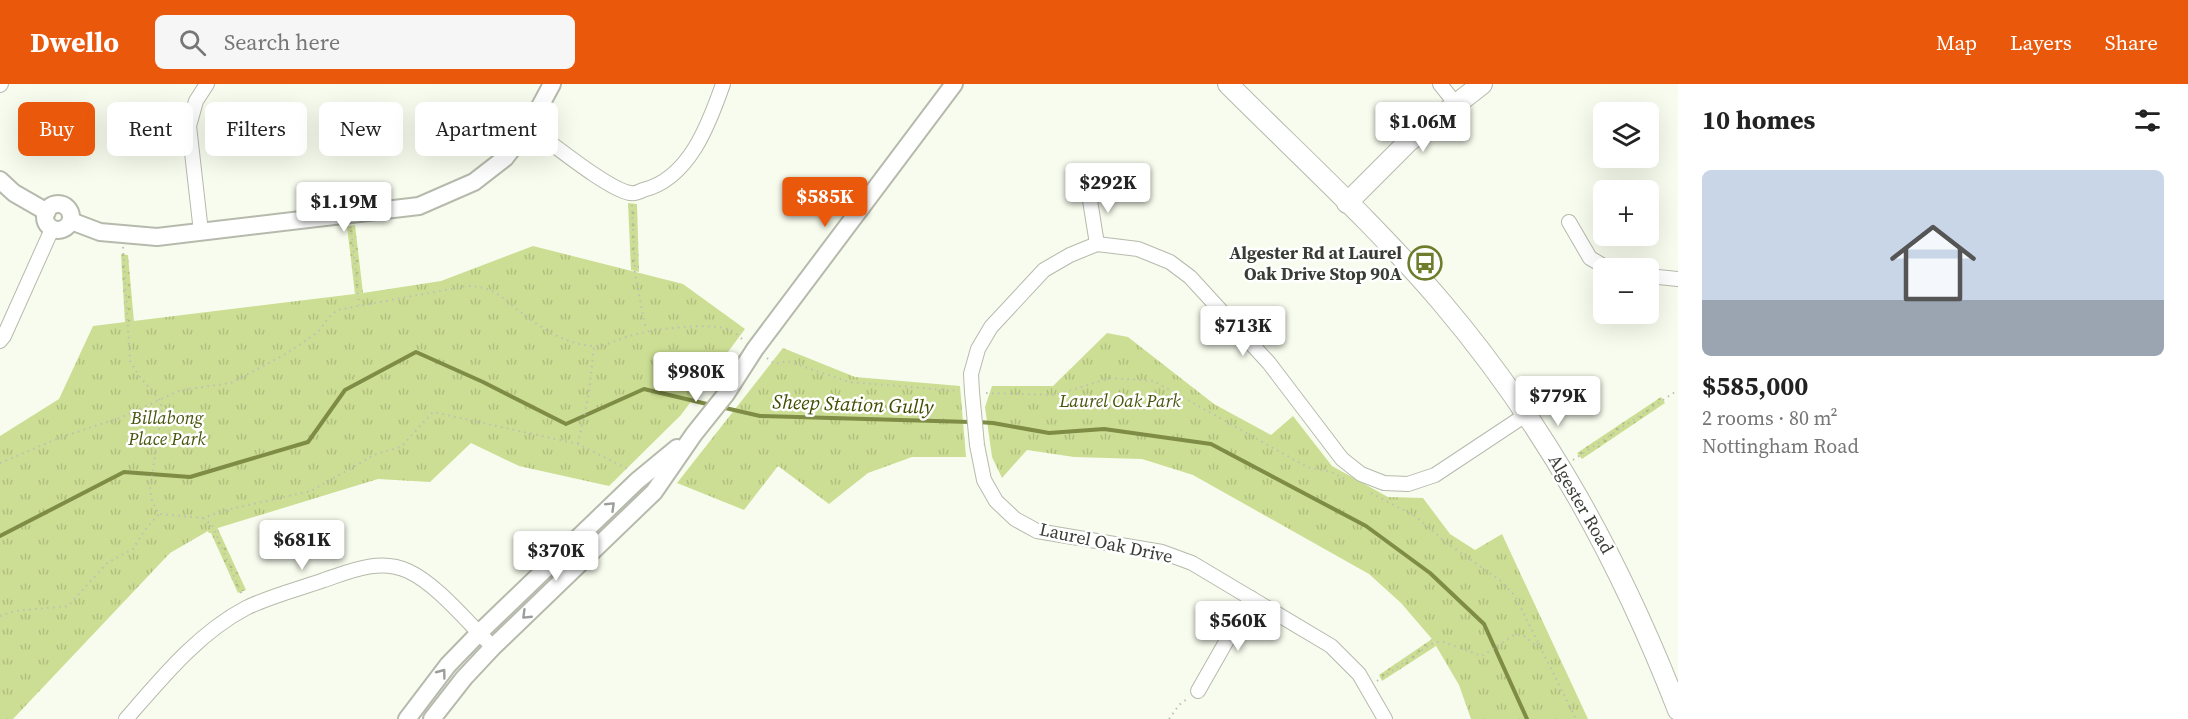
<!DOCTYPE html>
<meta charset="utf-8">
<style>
body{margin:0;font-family:"Source Serif 4",serif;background:#f6f6f6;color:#222;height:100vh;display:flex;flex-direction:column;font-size:22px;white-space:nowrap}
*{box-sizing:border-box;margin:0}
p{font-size:20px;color:#767676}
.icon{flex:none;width:33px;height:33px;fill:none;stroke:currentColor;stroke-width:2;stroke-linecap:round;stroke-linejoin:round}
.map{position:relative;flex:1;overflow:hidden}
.side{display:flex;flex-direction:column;background:#fff;width:510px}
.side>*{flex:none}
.top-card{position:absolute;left:18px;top:18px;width:570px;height:54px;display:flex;gap:12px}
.fabs{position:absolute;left:1593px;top:18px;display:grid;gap:12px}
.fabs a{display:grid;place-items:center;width:66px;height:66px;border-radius:9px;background:#fff;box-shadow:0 6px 24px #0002;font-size:30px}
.price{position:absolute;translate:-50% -51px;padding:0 14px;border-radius:6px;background:#fff;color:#222;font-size:20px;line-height:39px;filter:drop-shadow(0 2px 3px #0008)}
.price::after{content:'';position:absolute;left:50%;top:36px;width:18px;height:14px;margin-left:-9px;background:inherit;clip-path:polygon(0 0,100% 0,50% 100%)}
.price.on{background:#ea580c;color:#fff}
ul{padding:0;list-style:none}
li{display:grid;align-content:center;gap:12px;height:318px;padding:0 24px}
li+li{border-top:2px solid #e0e0e0}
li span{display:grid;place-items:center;height:186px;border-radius:9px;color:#555}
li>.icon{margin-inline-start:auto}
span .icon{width:108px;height:108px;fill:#fffc;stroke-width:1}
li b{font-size:26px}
h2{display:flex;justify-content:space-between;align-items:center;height:72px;padding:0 24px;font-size:26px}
.pill{padding:0 21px;border-radius:9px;background:#fff;box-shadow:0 6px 24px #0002;font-size:21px;line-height:54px}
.pill.on{background:#ea580c;color:#fff}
header{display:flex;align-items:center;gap:36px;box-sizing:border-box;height:84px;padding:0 30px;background:#ea580c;color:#fff}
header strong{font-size:28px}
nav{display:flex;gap:33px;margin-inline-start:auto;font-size:21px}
.search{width:420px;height:54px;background:#f6f6f6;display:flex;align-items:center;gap:15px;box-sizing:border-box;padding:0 21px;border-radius:9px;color:#767676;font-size:22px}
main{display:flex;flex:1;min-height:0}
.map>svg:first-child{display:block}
</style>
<header>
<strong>Dwello</strong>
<div class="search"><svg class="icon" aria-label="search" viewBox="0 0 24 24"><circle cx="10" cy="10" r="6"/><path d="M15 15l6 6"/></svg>Search here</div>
<nav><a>Map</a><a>Layers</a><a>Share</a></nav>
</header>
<main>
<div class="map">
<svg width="1678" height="635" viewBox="0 0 1678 635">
<defs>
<pattern id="grass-dots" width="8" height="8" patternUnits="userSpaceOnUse" patternTransform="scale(1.5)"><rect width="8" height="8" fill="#ccde93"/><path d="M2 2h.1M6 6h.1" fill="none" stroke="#b0bf7f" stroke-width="1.8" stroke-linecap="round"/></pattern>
<pattern id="park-tufts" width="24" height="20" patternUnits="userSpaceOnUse" patternTransform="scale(1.5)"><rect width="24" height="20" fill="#ccde93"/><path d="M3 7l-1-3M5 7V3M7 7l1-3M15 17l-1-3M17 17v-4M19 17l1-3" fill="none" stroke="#b0bf7f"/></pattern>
</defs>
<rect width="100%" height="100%" fill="#f8fcee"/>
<g fill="url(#grass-dots)">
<polygon points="628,119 637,120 639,188 631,186"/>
<polygon points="355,141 363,209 355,210 347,142"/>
<polygon points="121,170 128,171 134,238 125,239"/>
<polygon points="1661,313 1665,319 1582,375 1577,369"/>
<polygon points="217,443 246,506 238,509 211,449 209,449 208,447"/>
<polygon points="1432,555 1436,562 1382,597 1379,591"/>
</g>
<g fill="url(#park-tufts)">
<polygon points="533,162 683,200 745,245 681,331 609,402 519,382 471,359 430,398 378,395 208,447 170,469 13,635 0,635 0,352 59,315 93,242 363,209 441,197"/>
<polygon points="1107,249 1128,253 1214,320 1271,351 1293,332 1332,382 1388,413 1423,414 1450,450 1475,466 1502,450 1588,635 1471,635 1459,601 1432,555 1401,519 1369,490 1193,391 1142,375 1074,373 1027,366 1002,394 992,373 985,323 992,302 1053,302"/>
<polygon points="783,264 855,293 960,302 966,373 912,373 868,389 829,420 778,382 744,426 677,399"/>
</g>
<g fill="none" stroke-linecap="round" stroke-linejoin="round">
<g stroke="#7e8c46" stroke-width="4">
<polyline points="721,323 760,332 970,338"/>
<polyline points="978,338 993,339 1049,349 1104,345 1211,360 1366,442 1430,489 1484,540 1527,635"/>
<polyline points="0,452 124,388 190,393 308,358 345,306 416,268 483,298 566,340 644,305 711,321"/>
</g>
<defs>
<g id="minor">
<polyline points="1440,0 1455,19"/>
<polyline points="0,1 1,0"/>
<path d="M529 43C551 58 607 105 630 109 634 110 639 108 643 106 689 95 709 40 723 0"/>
<polyline points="1088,104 1097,160"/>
<polyline points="1569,138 1590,174 1607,184"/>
<polyline points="201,148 189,42 196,17 207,0"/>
<polyline points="1648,192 1678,195"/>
<polyline points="0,257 4,252 52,145"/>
<polyline points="1198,607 1251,514"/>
<path d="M126 635C161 595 198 549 246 524 270 512 299 505 324 496 351 487 380 474 408 487 437 500 469 540 493 563"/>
<polyline points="1385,635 1359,590 1331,562 1192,479 1162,468 1037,447 1015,435 996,417 984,396 977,361 972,308 971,290 978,265 991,243 1044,186 1070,171 1097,160 1138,165 1170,178 1190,193 1269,279 1342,375 1361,390 1384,399 1408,400 1435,391 1527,330"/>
</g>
<g id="tertiary">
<polyline points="0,96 14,109 47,128"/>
<circle cx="58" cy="133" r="13"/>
<polyline points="71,137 100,148 157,153 419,122 474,98 505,74 529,43 552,0"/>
<polyline points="407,635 448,581 479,549 637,397 677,364"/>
<polyline points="432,635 464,594 493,563 654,408 694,350 726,310 755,265 954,0"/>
</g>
<g id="secondary">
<path d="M1228 0C1300 72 1377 142 1443 220 1547 343 1620 477 1678 626"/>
<polyline points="1347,119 1409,57 1482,0"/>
</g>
</defs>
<use href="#minor" stroke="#b6baac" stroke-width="16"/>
<use href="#tertiary" stroke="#b6baac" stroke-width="20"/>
<use href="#secondary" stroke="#b6baac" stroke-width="22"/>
<g stroke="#bdc0b5" stroke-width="2" stroke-dasharray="1.5 4.5" stroke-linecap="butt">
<polyline points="632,121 635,190 646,246"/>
<polyline points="351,143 359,221"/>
<polyline points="123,163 130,277 140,293 160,316 162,325 150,406 152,417 159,430 203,434 226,426 311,407 376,370 401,363 433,328 578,360 628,385"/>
<polyline points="767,274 775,280 787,277 849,298 959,307"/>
<polyline points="986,309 1056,311 1110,294 1154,297 1307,383 1331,388 1345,395"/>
<polyline points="578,360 589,309 594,262"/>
<polyline points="1573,376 1678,306"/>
<path d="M0 379 59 354 122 333 181 306 231 299 284 271 318 248 329 233 337 226 467 202C495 202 503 215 523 230 544 246 566 260 593 262 605 263 621 254 633 251 652 245 715 237 732 247 736 249 740 253 743 256"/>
<polyline points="1371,409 1415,432 1448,460 1501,497 1515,512 1576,635"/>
<polyline points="203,434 212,441 243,513"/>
<polyline points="0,532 15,527 68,522 107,479 133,465 144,447 159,430"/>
<polyline points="1377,597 1431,560 1441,557 1482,572 1514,551 1523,551 1534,560 1540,560"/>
<polyline points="1169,635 1179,621 1187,615"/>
</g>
<use href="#minor" stroke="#fff" stroke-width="14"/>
<use href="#tertiary" stroke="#fff" stroke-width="16"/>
<use href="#secondary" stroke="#fff" stroke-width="20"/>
</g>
<defs><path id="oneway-chevron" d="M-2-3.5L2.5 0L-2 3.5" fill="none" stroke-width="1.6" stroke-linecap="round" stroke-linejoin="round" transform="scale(1.5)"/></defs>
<g stroke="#9c9e9a">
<use href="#oneway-chevron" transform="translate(611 422) rotate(-44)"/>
<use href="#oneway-chevron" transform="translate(526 531) rotate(136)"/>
<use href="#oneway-chevron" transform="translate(442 589) rotate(-53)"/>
</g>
<defs>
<symbol id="bus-ring" viewBox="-11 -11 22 22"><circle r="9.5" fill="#fff" stroke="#6d7d2b" stroke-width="1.5"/><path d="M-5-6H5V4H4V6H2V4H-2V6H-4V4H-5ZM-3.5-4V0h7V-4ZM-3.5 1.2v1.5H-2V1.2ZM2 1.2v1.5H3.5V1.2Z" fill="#6d7d2b"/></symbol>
</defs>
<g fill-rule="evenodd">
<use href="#bus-ring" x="1406" y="160" width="38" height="38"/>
</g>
<g text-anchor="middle" stroke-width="5" stroke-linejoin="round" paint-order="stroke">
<g font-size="18" font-weight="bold" fill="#3a3c36" stroke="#fff" text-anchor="end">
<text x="1402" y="175">Algester Rd at Laurel<tspan x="1402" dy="21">Oak Drive Stop 90A</tspan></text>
</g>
<g font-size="18" font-style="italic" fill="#48550c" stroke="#fff">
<text x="1120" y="323">Laurel Oak Park</text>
<text x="167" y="340">Billabong<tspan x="167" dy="21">Place Park</tspan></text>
</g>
<g font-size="18" fill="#3a3c36" stroke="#fff">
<text transform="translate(1581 420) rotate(60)" y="6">Algester Road</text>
<text transform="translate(1106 459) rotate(12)" y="6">Laurel Oak Drive</text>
</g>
<g font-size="20" font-style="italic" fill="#404c00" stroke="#fff">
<text transform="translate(853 320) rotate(2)" y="7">Sheep Station Gully</text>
</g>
</g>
</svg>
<div class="fabs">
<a><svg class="icon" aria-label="layers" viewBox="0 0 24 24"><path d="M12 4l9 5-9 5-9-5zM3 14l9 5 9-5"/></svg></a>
<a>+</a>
<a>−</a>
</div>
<b class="price" style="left:1423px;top:69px">$1.06M</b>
<b class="price" style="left:1108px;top:130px">$292K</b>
<b class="price on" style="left:825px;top:144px">$585K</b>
<b class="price" style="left:344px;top:149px">$1.19M</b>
<b class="price" style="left:1243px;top:273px">$713K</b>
<b class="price" style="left:696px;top:319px">$980K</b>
<b class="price" style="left:1558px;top:343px">$779K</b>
<b class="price" style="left:302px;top:487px">$681K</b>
<b class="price" style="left:556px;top:498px">$370K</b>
<b class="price" style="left:1238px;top:568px">$560K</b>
<div class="top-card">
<a class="pill on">Buy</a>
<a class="pill">Rent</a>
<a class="pill">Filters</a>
<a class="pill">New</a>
<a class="pill">Apartment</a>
</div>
</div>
<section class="side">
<h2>10 homes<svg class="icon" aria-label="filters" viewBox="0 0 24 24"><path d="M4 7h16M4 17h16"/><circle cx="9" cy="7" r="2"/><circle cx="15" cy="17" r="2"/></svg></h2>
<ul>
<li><span style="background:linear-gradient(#c9d6e8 70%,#9aa5b1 0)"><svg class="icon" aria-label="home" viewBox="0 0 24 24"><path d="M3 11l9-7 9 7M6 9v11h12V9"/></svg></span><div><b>$585,000</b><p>2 rooms · 80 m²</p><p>Nottingham Road</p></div></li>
</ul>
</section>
</main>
